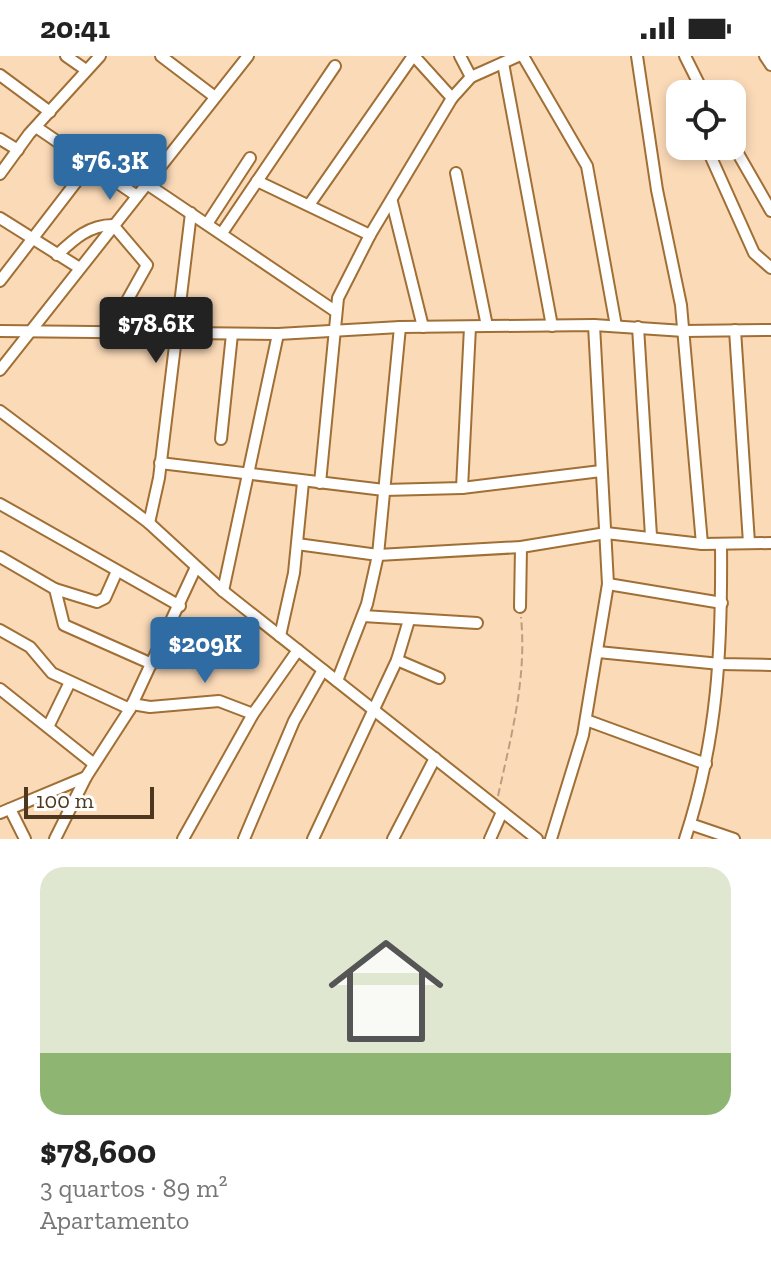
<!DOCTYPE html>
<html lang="pt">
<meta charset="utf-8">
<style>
body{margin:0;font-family:"Zilla Slab",serif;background:#f6f6f6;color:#222;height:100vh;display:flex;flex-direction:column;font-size:30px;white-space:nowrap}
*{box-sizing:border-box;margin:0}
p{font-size:26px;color:#767676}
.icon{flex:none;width:44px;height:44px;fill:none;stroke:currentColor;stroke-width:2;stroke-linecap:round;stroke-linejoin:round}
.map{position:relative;height:783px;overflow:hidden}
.side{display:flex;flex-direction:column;background:#fff;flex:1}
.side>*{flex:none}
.tools{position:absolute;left:666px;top:24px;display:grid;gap:16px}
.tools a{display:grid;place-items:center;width:80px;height:80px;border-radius:16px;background:#fff;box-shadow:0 4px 12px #0003;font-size:40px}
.scale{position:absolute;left:24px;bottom:20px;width:130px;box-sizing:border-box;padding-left:8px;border:4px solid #4d371f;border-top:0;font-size:22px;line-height:28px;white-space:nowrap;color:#4d371f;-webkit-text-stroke:6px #fff;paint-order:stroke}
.price{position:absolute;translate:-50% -68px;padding:0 18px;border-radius:8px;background:#2e6ca3;color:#fff;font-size:26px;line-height:52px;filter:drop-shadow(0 2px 4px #0008)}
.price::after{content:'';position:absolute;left:50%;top:48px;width:24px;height:18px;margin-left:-12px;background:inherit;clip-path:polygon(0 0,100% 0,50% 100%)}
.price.active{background:#222;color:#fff}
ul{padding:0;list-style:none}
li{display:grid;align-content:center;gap:16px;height:424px;padding:0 40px}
li span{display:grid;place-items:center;height:248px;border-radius:24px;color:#555}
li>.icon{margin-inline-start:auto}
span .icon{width:144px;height:144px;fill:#fffc;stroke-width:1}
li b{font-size:34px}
.status{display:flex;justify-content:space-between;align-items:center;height:56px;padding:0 40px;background:#fff;direction:ltr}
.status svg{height:22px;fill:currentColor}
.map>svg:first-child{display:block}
</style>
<div class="status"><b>20:41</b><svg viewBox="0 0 49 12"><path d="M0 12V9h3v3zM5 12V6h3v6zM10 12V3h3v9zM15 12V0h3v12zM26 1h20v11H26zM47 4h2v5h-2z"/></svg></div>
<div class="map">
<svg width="771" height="783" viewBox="0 0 771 783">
<rect width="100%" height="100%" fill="#fbdab8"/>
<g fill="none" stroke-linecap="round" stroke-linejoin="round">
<defs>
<g id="minor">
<polyline points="66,0 86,14"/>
<polyline points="161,0 215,41"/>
<polyline points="460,0 471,21"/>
<polyline points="523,0 587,110 616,270"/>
<polyline points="637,0 657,134 681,249 702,488"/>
<polyline points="685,0 704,38"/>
<polyline points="765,0 771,9"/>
<polyline points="503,7 552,270"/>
<polyline points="0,19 50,56"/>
<polyline points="452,42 471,21 518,0"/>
<polyline points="36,71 137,140"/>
<polyline points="0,83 18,94"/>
<polyline points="732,87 771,155"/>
<polyline points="706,90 754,197 771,212"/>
<polyline points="456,117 487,270"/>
<polyline points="0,118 29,78 100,0"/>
<polyline points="257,125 370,179"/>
<polyline points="147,128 335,255"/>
<polyline points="392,146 423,271"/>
<polyline points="309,149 413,0"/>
<polyline points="0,162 78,211"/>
<polyline points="207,168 250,102"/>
<polyline points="222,177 335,10"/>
<path d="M57 199C74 183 89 169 113 169L147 209 109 277"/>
<polyline points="0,225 90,108"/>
<polyline points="638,271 651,480"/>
<polyline points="735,274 749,487"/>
<polyline points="0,275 278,278 400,271 594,269 684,275 771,274"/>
<polyline points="0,314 248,0"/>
<polyline points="0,355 149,467 223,535 537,783"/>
<polyline points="221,383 232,278"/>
<polyline points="160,407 384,434 462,432 601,415"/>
<polyline points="320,427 338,242 370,179 452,42 414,0"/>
<polyline points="462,432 470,271"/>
<polyline points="0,448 180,550"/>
<polyline points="149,467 159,422 191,157"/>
<polyline points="297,488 378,499 521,491 606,477 702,488 771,487"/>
<polyline points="0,501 55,533 97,546 105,542 117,515"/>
<polyline points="608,528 722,547"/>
<polyline points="55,533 64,569 152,608"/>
<polyline points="223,535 278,278"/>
<polyline points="520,551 521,491"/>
<polyline points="363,560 477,567"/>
<polyline points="0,574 30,591 52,617 130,653"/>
<polyline points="280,580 294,517 303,426"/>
<polyline points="598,596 720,608 771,609"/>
<polyline points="397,604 439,622"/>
<polyline points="337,625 367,548 378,499 400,271"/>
<polyline points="0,633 94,708"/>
<polyline points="132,648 150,651 219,645 253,658"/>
<polyline points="586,664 706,708"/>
<polyline points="49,669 70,626"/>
<polyline points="10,753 25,783"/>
<polyline points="0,757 86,721"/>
<polyline points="690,768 734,783"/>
<polyline points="55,783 86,721 130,653 196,511"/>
<polyline points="183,783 253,658 298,594"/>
<polyline points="244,783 294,665 323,614"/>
<polyline points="313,783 397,604 409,564"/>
<polyline points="393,783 435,702"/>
<polyline points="490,783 502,756"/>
<polyline points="551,783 583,679 608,528 594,269"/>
<path d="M685 783C718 683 722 592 721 488"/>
</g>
</defs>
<use href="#minor" stroke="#a06f35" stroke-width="14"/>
<path stroke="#bb9e80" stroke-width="2" stroke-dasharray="8 4" stroke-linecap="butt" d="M498 740C511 681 527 622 521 561"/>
<use href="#minor" stroke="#fff" stroke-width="10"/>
</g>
</svg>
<div class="tools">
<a><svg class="icon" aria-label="locate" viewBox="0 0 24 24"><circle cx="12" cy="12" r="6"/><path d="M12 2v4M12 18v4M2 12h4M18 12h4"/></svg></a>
</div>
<div class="scale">100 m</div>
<b class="price" style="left:110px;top:146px">$76.3K</b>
<b class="price active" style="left:156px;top:309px">$78.6K</b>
<b class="price" style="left:205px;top:629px">$209K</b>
</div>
<section class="side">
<ul>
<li><span style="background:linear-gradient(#dfe7d0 75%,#8fb573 0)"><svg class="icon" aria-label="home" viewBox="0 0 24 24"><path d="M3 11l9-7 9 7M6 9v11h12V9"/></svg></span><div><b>$78,600</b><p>3 quartos · 89 m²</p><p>Apartamento</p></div></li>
</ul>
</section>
